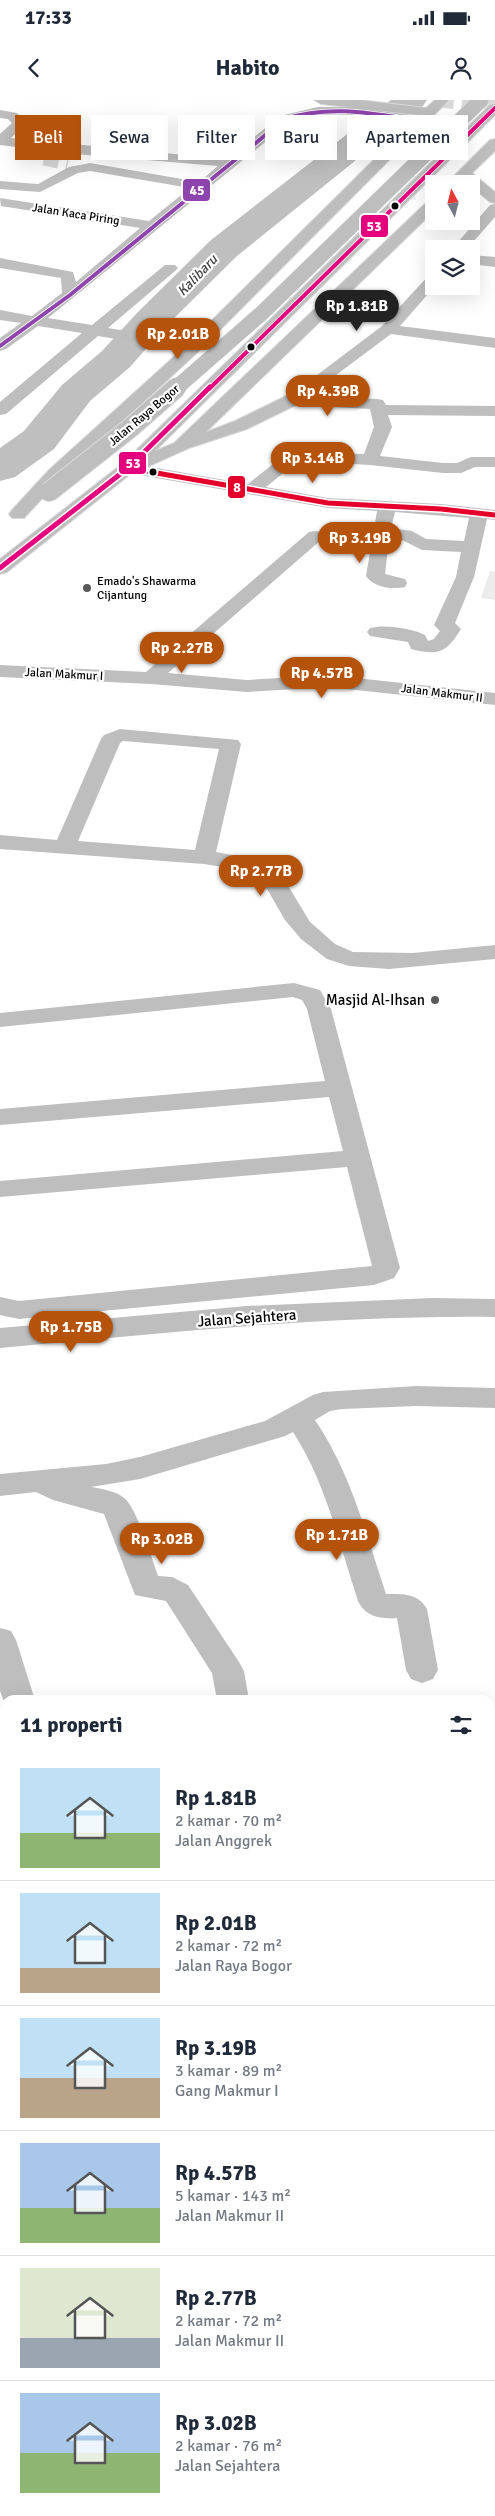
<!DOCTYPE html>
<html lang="id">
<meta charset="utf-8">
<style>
body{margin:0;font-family:Signika,sans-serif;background:#f6f6f7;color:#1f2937;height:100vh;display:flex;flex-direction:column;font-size:19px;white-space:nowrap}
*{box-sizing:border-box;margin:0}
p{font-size:16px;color:#747a83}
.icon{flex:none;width:28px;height:28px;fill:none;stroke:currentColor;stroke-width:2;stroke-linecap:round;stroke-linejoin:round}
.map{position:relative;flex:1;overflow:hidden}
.sheet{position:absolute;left:0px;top:1595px;width:495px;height:821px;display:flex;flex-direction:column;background:#fff;border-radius:15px 15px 0 0;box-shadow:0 5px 20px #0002}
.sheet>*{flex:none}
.banner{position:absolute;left:15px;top:15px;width:465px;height:45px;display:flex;gap:10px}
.needle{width:32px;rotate:353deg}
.tools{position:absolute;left:425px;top:75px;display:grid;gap:10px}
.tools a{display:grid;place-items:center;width:55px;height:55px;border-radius:0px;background:#fff;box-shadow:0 5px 20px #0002;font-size:25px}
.price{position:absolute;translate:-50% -42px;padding:0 11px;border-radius:18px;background:#b45309;color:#fff;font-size:16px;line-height:32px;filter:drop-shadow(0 1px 2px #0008)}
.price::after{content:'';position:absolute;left:50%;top:30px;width:15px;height:11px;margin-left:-8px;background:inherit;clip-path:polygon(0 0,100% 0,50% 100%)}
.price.current{background:#222;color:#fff}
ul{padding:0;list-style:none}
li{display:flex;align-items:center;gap:15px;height:125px;padding:0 20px}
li+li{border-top:1px solid #e0e1e3}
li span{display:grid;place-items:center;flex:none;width:140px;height:100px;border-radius:0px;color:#555}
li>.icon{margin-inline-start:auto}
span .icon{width:60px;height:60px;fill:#fffc;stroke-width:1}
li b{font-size:21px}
h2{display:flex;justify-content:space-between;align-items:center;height:60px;padding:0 20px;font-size:21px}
.pill{padding:0 18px;border-radius:0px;background:#fff;box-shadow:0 5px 20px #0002;font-size:18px;line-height:45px}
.pill.current{background:#b45309;color:#fff}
.status{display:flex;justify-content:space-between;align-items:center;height:35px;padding:0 25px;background:#fff;direction:ltr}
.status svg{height:14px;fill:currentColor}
header{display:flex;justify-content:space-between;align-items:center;height:65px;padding:0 20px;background:#fff;font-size:22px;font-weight:700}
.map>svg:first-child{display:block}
</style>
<div class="status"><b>17:33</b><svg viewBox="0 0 49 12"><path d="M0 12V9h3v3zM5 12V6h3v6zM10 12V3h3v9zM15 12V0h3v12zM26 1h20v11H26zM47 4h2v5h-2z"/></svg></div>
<header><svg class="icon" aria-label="back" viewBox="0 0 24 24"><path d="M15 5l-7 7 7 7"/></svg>Habito<svg class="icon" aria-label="person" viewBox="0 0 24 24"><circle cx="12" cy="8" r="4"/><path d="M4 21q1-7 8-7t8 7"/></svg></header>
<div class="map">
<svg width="495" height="2416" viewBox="0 0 495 2416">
<rect width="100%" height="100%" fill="#fff"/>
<polygon fill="#ececec" points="490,471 495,472 495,500 481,498"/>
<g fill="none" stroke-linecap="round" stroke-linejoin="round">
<polygon fill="#bfbfbf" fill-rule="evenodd" points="391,0 427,0 422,7 237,156 163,229 130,267 90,301 54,349 15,377 0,381 0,348 24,331 62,285 102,251 137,213 211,140"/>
<polyline stroke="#d9d9d9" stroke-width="15" stroke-dasharray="15 8" stroke-linecap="butt" points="44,58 68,63"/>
<polyline stroke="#d9d9d9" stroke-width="15" stroke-dasharray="15 8" stroke-linecap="butt" points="439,0 495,6"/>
<defs>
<g id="highway">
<polygon points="314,0 360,0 426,8 435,0 449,0 200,250 61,378 24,418 12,418 9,414 12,410 49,370 188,244 419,15 321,4"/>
<polygon points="495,4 495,15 155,351 174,343 429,100 434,99 434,111 206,332 235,321 286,296 298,296 300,300 298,304 247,329 189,348 147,367 138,368 7,472 0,474 0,459 122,364 490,5"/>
<polygon points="495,39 495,51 472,73 495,92 495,103 490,102 471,86 471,84 465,81 461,84 446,84 490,40"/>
<polygon points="0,2062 5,2064 5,2110 0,2108"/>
<polygon points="0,2257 5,2259 5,2310 0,2308"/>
<polygon points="33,2411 75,2411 77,2416 35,2416"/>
<polygon points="121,2411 163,2411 165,2416 123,2416"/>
</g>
</defs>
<use href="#highway" stroke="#dbdbdb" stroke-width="2"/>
<g fill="#bebebe" fill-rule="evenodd">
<path d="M318 7H353L421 17 428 21 421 25C377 18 333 7 290 22L48 218 92 225 165 165H175L178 168 175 171 108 228 194 242 202 247 200 250 194 252 98 236 6 314 0 315V302L82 233 38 226 6 249 0 251V238L21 223 0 220V210L32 216 62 193 61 178 0 168V158L73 172 76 182 140 128 1 106 0 98 149 121 190 88 90 71 78 73 40 92 0 89V81L38 84 69 67 90 63 199 82 218 66 63 53 0 45V34L12 23 8 19 0 18V10L17 13 27 23 11 38 227 59 280 16Z"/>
<polygon points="495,104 495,117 467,149 452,149 490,105"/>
<polygon points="471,155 495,157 495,167 471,164"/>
<path d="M434 173 435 186 400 226 495 238V248L391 234 308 296 377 299 383 300 386 305 495 306V316L388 315 392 327 380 356 443 363H457L471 357H495V367H475L461 373H443L370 365 298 361 266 387 328 398 441 404 495 410V420L487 419 474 477 455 523 461 529C446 553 439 556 411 549L408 542 370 536 367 532 370 528C384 524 412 528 425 535L428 541 434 539 440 531 434 525 456 477 461 452 422 450 402 440 389 439 385 474 405 479 407 483 405 487C392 490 373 487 366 476L377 411 328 408 128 373 122 372 119 368 122 364 128 363 248 384 288 352 364 354 374 327 370 309 292 305 286 304 284 300 382 226 429 175ZM395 412 469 418 464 441 426 439 412 431 391 428Z"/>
<polygon points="315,431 321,432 324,436 321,440 168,573 247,580 328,575 495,593 495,605 328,587 247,592 151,584 0,577 0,565 146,572 309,432"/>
<path d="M120 629 238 640 241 644 216 752 269 762 284 779 310 822 335 844 353 852 413 853 495 845V859L389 869 349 866 327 859 301 839 285 820 263 782 254 772 204 764 0 749V735L57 740 101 639 104 635ZM123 641 219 649 195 750 78 741 120 643Z"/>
<polygon points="294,883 320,890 331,909 400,1168 394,1178 374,1185 19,1219 0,1215 0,1197 19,1201 372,1166 347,1067 0,1097 0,1081 343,1051 329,997 0,1025 0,1009 325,981 307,909 302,900 293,897 0,927 0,913"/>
<path d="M433 1198 495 1199V1217C329 1215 165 1233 0 1248V1228L247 1206Z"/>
<path d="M416 1286 495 1288V1308L416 1306 342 1309 330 1311 315 1320C351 1373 366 1434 386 1494 403 1494 418 1493 427 1509L438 1570 433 1579 422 1583 411 1579 406 1570 397 1518C380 1519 366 1517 358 1501 339 1443 326 1383 293 1332L285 1336 140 1379 91 1387C102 1389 116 1391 124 1398 137 1408 152 1459 158 1476L172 1477 188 1485 239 1562 244 1571 249 1600H217L212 1573 166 1501 135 1495 104 1414 53 1400 36 1392 0 1396V1374L106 1364 140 1357 265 1321 313 1295 323 1292Z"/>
<polygon points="0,1528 11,1531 16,1540 35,1600 5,1600 5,1604 0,1591"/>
<polygon points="5,1649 5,1675 0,1676 0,1650"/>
<polygon points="490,1766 495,1768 495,1799 490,1797"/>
<polygon points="5,1847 5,1877 0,1878 0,1848"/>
<polygon points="495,1936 495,1968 490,1969 490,1937"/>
<polygon points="495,2135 495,2174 490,2176 490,2137"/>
<polygon points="495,2282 495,2322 490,2324 490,2284"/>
</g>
<use href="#highway" fill="#bebebe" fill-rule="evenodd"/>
<defs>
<polyline id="highway-bridge-far1" points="175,289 262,213 481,0"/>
<polyline id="highway-bridge" points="49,392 129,329 177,287"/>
</defs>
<use href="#highway-bridge-far1" stroke="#dbdbdb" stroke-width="16" stroke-linecap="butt"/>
<use href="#highway-bridge" stroke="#dbdbdb" stroke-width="21" stroke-linecap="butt"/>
<use href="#highway-bridge-far1" stroke="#bebebe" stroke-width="15"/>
<use href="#highway-bridge" stroke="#bebebe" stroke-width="19"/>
<defs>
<polyline id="bus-1-far1" points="209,289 495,8"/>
<polyline id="bus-1" points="0,468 128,368 210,287"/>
<path id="bus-2" d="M0 246 70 195 285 19C331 4 375 14 421 21"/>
<polyline id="bus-3" points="128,368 328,403 441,409 495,415"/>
</defs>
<use href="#bus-1-far1" stroke="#fff" stroke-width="5.5"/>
<use href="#bus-1" stroke="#fff" stroke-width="8"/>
<use href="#bus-2" stroke="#fff" stroke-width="5.5"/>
<use href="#bus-3" stroke="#fff" stroke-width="8"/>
<use href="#bus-1-far1" stroke="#e5007d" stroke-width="4"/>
<use href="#bus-1" stroke="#e5007d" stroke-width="5"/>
<use href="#bus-2" stroke="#8e44ad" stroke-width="4"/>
<use href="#bus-3" stroke="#e4002b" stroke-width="5"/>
</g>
<g fill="#000" stroke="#fff" stroke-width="2">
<circle cx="395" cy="106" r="4.5"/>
<circle cx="251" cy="247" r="4.5"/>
<circle cx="153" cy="372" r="4.5"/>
</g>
<g fill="#595959" stroke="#fff" stroke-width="2">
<circle cx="87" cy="488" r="5"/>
<circle cx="435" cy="900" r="5"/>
</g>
<g text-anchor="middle" stroke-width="4.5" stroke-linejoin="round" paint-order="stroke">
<g font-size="12" fill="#000" stroke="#fff">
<text transform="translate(76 114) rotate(9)" y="4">Jalan Kaca Piring</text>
<text transform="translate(144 315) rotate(-40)" y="4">Jalan Raya Bogor</text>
<text transform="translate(64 574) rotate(3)" y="4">Jalan Makmur I</text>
<text transform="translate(442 593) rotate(7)" y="4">Jalan Makmur II</text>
</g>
<g font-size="12" fill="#000" stroke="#fff" text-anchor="start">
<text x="97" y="485">Emado's Shawarma<tspan x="97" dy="14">Cijantung</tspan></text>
</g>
<g font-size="14" font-style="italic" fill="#444" stroke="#fff">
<text transform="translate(197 175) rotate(-46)" y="5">Kalibaru</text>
</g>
<g font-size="15" fill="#000" stroke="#fff" text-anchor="end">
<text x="425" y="905">Masjid Al-Ihsan</text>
</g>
<g font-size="15" fill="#000" stroke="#fff">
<text transform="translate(247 1218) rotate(-4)" y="5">Jalan Sejahtera</text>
</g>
</g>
<g stroke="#fff" stroke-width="2">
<rect x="182" y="78" width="29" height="24" rx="5" fill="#8e44ad"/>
<rect x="360" y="114" width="29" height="24" rx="5" fill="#e5007d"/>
<rect x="118" y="351" width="29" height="24" rx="5" fill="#e5007d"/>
<rect x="227" y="375" width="19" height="24" rx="5" fill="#e4002b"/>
</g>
<g font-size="14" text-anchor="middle" font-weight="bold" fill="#fff">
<text x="197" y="95">45</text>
<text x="374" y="131">53</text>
<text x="133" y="368">53</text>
<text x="237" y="392">8</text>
</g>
</svg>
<div class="tools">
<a><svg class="needle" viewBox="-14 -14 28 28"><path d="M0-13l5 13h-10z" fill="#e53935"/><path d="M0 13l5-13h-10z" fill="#747a83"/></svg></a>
<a><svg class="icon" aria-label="layers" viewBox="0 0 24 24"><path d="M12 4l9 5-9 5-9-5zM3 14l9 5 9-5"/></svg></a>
</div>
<b class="price current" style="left:357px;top:232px">Rp 1.81B</b>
<b class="price" style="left:178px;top:260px">Rp 2.01B</b>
<b class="price" style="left:328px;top:317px">Rp 4.39B</b>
<b class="price" style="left:313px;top:384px">Rp 3.14B</b>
<b class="price" style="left:360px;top:464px">Rp 3.19B</b>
<b class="price" style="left:182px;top:574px">Rp 2.27B</b>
<b class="price" style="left:322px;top:599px">Rp 4.57B</b>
<b class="price" style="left:261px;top:797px">Rp 2.77B</b>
<b class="price" style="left:71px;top:1253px">Rp 1.75B</b>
<b class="price" style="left:337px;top:1461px">Rp 1.71B</b>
<b class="price" style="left:162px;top:1465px">Rp 3.02B</b>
<div class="banner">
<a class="pill current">Beli</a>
<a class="pill">Sewa</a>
<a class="pill">Filter</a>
<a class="pill">Baru</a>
<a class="pill">Apartemen</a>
</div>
<section class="sheet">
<h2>11 properti<svg class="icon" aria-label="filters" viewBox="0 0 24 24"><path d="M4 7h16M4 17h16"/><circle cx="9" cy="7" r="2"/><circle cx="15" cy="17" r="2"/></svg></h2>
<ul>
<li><span style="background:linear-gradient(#bfe0f5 65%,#8fb573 0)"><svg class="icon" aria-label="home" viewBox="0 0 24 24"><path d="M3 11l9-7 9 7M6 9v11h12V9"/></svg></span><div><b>Rp 1.81B</b><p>2 kamar · 70 m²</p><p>Jalan Anggrek</p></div></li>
<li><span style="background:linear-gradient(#bfe0f5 75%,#b9a48a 0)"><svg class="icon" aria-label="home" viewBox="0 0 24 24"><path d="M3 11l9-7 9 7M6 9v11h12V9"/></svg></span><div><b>Rp 2.01B</b><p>2 kamar · 72 m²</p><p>Jalan Raya Bogor</p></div></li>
<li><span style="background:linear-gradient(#bfe0f5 60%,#b9a48a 0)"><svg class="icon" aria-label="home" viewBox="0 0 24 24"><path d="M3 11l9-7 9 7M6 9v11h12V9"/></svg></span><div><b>Rp 3.19B</b><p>3 kamar · 89 m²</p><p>Gang Makmur I</p></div></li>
<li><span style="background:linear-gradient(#a9c7e8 65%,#8fb573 0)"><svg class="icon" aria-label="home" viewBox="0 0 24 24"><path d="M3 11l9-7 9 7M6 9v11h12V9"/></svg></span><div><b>Rp 4.57B</b><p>5 kamar · 143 m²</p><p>Jalan Makmur II</p></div></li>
<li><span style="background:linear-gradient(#dfe7d0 70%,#9aa5b1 0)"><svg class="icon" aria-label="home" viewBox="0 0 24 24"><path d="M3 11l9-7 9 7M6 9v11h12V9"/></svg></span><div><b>Rp 2.77B</b><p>2 kamar · 72 m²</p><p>Jalan Makmur II</p></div></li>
<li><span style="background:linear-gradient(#a9c7e8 60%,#8fb573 0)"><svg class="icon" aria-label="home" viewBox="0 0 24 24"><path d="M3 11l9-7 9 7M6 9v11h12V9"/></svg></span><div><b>Rp 3.02B</b><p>2 kamar · 76 m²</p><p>Jalan Sejahtera</p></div></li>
</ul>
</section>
</div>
